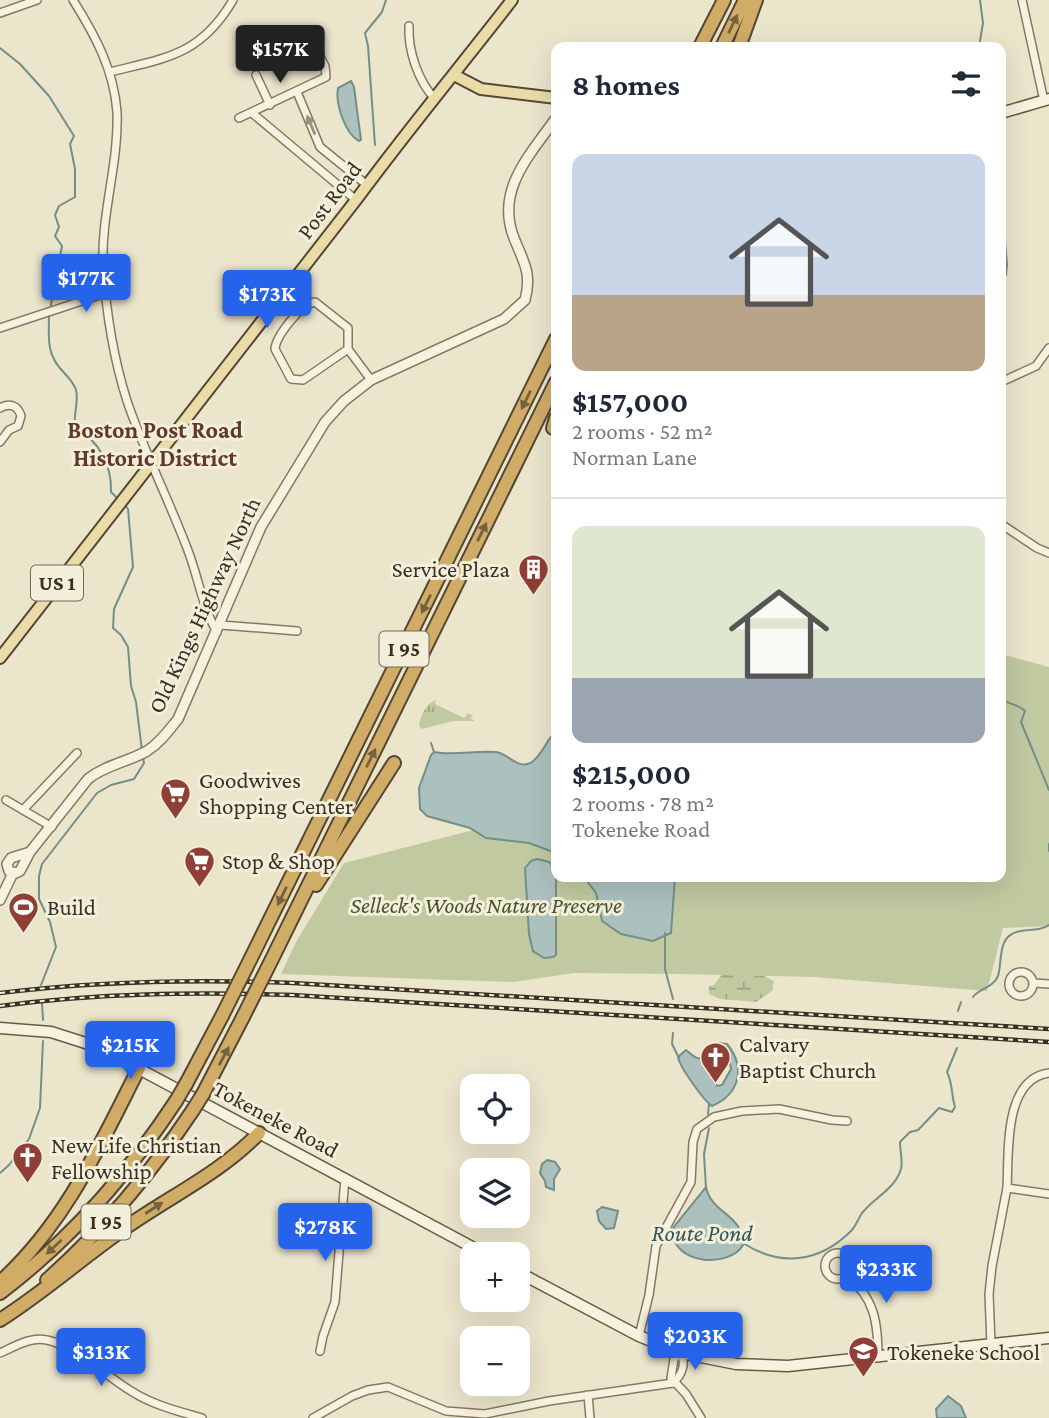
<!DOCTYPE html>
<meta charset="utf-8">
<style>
body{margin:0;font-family:"Crimson Pro",serif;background:#f6f6f7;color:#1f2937;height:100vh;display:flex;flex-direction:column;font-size:26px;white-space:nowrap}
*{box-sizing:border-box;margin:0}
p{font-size:23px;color:#747a83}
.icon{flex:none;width:38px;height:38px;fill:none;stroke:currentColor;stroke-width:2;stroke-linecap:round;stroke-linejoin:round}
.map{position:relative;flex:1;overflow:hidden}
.drawer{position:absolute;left:551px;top:42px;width:455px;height:840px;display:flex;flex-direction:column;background:#fff;border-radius:14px;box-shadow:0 7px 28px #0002}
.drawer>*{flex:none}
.buttons{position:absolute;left:460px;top:1074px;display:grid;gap:14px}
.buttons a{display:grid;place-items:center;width:70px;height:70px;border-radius:14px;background:#fff;box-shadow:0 7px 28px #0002;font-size:35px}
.price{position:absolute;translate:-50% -60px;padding:0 16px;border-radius:7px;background:#2563eb;color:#fff;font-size:23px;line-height:46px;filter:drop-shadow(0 2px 4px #0008)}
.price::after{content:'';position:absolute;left:50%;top:42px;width:21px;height:16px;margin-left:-10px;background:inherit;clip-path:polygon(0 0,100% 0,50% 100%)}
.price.active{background:#222;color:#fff}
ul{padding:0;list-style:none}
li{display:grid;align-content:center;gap:14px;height:371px;padding:0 21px}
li+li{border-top:2px solid #e0e1e3}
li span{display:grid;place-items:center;height:217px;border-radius:14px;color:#555}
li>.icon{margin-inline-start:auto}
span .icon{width:126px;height:126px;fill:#fffc;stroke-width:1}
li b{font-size:30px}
h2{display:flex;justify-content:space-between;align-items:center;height:84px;padding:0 21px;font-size:30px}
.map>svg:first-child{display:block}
</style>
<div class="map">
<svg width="1049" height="1418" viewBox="0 0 1049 1418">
<defs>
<pattern id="grass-tufts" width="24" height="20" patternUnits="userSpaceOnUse" patternTransform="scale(1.75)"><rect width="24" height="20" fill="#c0c9a0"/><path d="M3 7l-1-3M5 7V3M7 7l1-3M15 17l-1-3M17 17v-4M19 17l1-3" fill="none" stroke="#9da482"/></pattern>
<pattern id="wetland-marsh" width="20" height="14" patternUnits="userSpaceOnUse" patternTransform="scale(1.75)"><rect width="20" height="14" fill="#c0c9a0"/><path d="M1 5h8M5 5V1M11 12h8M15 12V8" fill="none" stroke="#9da482"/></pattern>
</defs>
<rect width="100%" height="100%" fill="#ebe5cc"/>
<path fill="url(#grass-tufts)" d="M436 700 435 704 464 718 468 713 473 716 470 718 475 721H453L422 729 419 726C420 716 426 703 436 700Z"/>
<polygon fill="url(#wetland-marsh)" points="727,968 762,975 774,981 772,991 756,1002 720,999 709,994 709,986 714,985"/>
<polygon fill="#c0c9a0" points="1001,654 1049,667 1049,926 1003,928 987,991 814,977 680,974 574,973 513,982 281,974 296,942 344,863 556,809 556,877 1001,877"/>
<g fill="#acc1bd" stroke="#738f8a" stroke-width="2" fill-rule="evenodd">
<path d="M351 81 354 87 361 140 359 141C345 134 335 103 338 88Z"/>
<path d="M556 731V853L529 843 486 838 470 828 427 816 420 809 419 788 431 755 434 752C455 756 476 750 496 752 508 753 518 771 532 762 542 755 547 739 556 731Z"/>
<polygon points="537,859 549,862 556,870 556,955 553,957 544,958 533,951 529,934 525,868 531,861"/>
<polygon points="584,877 675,877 671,933 653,941 621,934 602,921 596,893"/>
<path d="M719 1043 727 1044C746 1067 740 1094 712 1106 704 1101 679 1066 678 1057L686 1050C689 1052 691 1055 695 1057 705 1063 712 1048 719 1043ZM720 1062 730 1064 731 1069 722 1085 717 1086 709 1074 713 1065Z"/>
<polygon points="547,1160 555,1162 560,1169 554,1179 554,1190 546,1187 545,1181 540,1173 542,1164"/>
<path d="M706 1187C710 1208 731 1213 739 1228 742 1233 742 1240 743 1245 730 1268 672 1266 672 1229Z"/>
<polygon points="602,1207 618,1211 614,1228 606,1229 599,1221 597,1211"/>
<polygon points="948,1396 961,1406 966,1418 937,1418 936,1409"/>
</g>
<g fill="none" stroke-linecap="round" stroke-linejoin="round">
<g stroke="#738f8a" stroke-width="2">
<polyline points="979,47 983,23 980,0"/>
<polyline points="0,48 20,64 49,96 74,136 70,144 75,169 75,197 59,206 55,215 59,227 55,236 62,246 50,310"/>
<polyline points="375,145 368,46 365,33 382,12 386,0"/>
<polyline points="1001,192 1004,172 1001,130"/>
<polyline points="1001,195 1007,265 1006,275 1001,277"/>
<path d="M49 316C49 329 47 347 54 359 59 371 72 377 76 390 79 401 73 416 75 428 99 440 112 466 111 492L117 498"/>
<polyline points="124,504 128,509 133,567 114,609 113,628 121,635 128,647 131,686 136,702 142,751"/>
<path d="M1001 699C1010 705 1018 704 1025 711L1021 722 1049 790"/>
<polyline points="431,743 434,752"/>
<polyline points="1049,844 1049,851"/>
<polyline points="665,933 665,969 673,999"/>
<polyline points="41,985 56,947 50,922 39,899 39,876 42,864 97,793 111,785 134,779 144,763 143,757"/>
<path d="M973 997C980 988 993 988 998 976 1002 964 998 941 1012 934 1023 927 1037 933 1049 925"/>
<polyline points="42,1003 43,1020"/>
<polyline points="958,1011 961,1002"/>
<polyline points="673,1033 672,1044 679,1058"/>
<polyline points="708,1114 709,1104"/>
<polyline points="0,1173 9,1165 29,1139 40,1108 43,1041"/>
<polyline points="706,1189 704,1154 709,1128"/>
<path d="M743 1243C780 1267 819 1263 851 1231 856 1226 858 1219 862 1213 875 1197 895 1189 901 1169 903 1162 900 1150 900 1142L910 1132 918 1130 939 1108 952 1112 955 1107C951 1094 953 1084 947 1072L957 1048"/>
</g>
<defs>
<g id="minor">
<path d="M73 0C95 35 114 70 117 112 119 163 101 214 103 265 106 311 113 357 127 401 144 451 168 498 187 548 198 575 202 607 217 632"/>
<polyline points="1022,0 1044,101"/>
<polyline points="0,13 37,0"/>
<path d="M409 26C408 51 418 81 435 99"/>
<path d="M110 72C166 58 201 55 233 0"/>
<polyline points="256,75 270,105"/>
<polyline points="297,92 320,147 367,185"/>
<polyline points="252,113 356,200"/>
<polyline points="239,118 326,77 325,66 316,49"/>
<polyline points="0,328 106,293"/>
<path d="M348 349 303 380 291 379 275 349C276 336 301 304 315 302L348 328V349L371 380"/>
<polyline points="1001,382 1036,366 1049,348"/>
<path d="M0 408C10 402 18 406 21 416L18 426 9 430 0 442"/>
<polyline points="1001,524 1037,548 1049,553"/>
<polyline points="221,625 297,631"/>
<polyline points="6,800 23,810 77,753"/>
<polyline points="23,810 52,827"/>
<circle cx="1021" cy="984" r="12"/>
<polyline points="1034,983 1049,984"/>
<path d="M1049 1073C1003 1079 1009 1153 1007 1188L1049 1194"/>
<circle cx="838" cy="1266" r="13"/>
<path d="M847 1277C875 1297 878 1324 878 1357"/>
<polyline points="639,1336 649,1295 656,1246 691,1182 693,1142 697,1129 714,1117 742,1111 779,1109 832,1120 847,1121"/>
<polyline points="991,1344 989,1294 992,1266 1007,1188"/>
<polyline points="320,1351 323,1336 335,1302 345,1178"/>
<path d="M0 1353C14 1347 31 1336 47 1340 78 1347 104 1375 131 1391 153 1405 177 1411 202 1418"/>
<polyline points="681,1353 674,1359 671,1378 686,1394 701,1418"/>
<path d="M673 1383C682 1375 686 1364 681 1353"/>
<polyline points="588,1395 590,1418"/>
<polyline points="313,1418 352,1396 368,1390 388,1387 446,1411 485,1414 549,1401 673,1383"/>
</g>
<g id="tertiary">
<path d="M30 852 11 858 7 864 9 871 16 873 20 871 30 852 88 779C105 765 128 762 147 751 160 743 169 730 178 719L261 527 325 422 344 401 371 380 504 319 525 300C532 273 524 263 514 238 495 190 530 155 556 118"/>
<polyline points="0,900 13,873"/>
</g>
<g id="secondary">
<polyline points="1001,113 1049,99"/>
<polyline points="0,1028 51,1032 98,1047 487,1255"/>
<polyline points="518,1272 639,1336 681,1353 736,1364 788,1366 1049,1338"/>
</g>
<g id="primary">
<polyline points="454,75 481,89 556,98"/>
<path d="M0 658 356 200C406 132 460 67 512 0"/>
</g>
<g id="motorway">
<polyline points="700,47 724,0"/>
<polyline points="722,47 745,0"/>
<polyline points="739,47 756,0"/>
<polyline points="553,428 556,418"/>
<polyline points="316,885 394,763"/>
<polyline points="251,958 556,339"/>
<polyline points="272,959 556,382"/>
<polyline points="186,1084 222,1016"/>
<polyline points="203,1094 243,1017"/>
<path d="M47 1280C103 1230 151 1173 193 1110"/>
<path d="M0 1282C65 1224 100 1145 139 1068"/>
<path d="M0 1293C70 1240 128 1174 176 1101"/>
<path d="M0 1320C44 1292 82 1258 125 1228 169 1197 222 1172 259 1133"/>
</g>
</defs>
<use href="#minor" stroke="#877961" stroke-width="10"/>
<use href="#tertiary" stroke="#877961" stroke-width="12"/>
<use href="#secondary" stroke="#695a44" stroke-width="13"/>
<use href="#primary" stroke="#564735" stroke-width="14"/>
<use href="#motorway" stroke="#564735" stroke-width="16"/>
<use href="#minor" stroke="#f6f2df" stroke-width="7"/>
<use href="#tertiary" stroke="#f6f2df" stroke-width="9"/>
<use href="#secondary" stroke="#f6f2df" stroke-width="10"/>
<use href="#primary" stroke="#e9dca9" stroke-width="10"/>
<use href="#motorway" stroke="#d0ac67" stroke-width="12"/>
<defs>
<g id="rail">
<path d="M0 993C98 981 194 979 293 983L1049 1029"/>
<path d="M0 1006C98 993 194 992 292 995L1049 1042"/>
</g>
</defs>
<use href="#rail" stroke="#393023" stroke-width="4.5"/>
<use href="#rail" stroke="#f3efdb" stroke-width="2" stroke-dasharray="5" stroke-linecap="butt"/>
<defs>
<g id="motorway-bridge">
<polyline points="222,1016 251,958"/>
<polyline points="243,1017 272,959"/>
<polyline points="176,1101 186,1084"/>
<polyline points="193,1110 203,1094"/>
</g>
</defs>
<use href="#motorway-bridge" stroke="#564735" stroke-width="16" stroke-linecap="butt"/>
<use href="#motorway-bridge" stroke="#d0ac67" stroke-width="12"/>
</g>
<defs><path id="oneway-solid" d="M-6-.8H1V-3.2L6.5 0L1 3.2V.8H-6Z" transform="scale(1.75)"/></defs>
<g fill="#75623e">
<use href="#oneway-solid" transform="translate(733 24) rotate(-64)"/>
<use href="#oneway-solid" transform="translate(526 400) rotate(116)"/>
<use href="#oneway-solid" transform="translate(482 532) rotate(-64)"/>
<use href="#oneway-solid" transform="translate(426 604) rotate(116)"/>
<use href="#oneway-solid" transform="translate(371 758) rotate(-64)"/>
<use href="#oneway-solid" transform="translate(282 896) rotate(116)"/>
<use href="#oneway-solid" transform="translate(224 1056) rotate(-62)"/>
<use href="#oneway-solid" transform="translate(154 1208) rotate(-33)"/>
<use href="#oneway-solid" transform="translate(54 1247) rotate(137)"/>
</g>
<use fill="#989181" href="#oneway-solid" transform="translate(311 125) rotate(-113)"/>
<defs>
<symbol id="building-pin" viewBox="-11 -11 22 30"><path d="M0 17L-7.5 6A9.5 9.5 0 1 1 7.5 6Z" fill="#903f37" stroke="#f3efdb"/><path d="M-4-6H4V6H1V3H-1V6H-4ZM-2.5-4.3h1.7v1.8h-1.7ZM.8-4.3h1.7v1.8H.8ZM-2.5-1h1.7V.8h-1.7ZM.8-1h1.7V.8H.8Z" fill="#fff"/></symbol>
<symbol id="supermarket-pin" viewBox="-11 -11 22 30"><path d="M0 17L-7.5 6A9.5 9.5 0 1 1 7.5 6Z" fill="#903f37" stroke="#f3efdb"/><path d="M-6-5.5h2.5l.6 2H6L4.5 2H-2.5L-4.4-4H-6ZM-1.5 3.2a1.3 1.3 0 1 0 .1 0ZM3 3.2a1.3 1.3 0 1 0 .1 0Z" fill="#fff"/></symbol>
<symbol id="stadium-pin" viewBox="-11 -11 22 30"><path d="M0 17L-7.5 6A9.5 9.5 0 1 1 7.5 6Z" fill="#903f37" stroke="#f3efdb"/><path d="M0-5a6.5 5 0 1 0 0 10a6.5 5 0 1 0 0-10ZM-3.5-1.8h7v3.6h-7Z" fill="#fff"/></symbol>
<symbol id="church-pin" viewBox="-11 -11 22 30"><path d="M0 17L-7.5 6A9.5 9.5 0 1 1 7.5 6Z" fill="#903f37" stroke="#f3efdb"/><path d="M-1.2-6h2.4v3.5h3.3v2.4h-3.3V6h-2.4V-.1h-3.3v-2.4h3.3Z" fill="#fff"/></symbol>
<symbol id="school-pin" viewBox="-11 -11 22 30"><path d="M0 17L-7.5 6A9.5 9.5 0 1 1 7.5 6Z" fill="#903f37" stroke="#f3efdb"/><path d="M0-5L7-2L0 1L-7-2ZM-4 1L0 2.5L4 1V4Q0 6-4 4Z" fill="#fff"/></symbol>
</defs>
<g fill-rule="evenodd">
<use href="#building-pin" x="516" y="552" width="35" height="47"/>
<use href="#supermarket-pin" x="158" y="776" width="35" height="47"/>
<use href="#supermarket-pin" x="182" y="844" width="35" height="47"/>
<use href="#stadium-pin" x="6" y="890" width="35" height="47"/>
<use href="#church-pin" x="698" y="1040" width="35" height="47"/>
<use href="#church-pin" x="10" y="1140" width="35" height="47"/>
<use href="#school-pin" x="846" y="1334" width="35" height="47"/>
</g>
<g text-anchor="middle" stroke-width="6" stroke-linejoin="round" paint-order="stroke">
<g fill="#f3efdb" stroke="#71695a" stroke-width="2">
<rect x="31" y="565.5" width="52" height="35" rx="5"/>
<rect x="379.5" y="631.5" width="49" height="35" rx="5"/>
<rect x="81.5" y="1204.5" width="49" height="35" rx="5"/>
</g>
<g font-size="21" font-weight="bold" fill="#393023">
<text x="57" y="590">US 1</text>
<text x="404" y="656">I 95</text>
<text x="106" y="1229">I 95</text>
</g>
<g font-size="23" fill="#393023" stroke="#f3efdb">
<text transform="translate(329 200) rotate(-53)" y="8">Post Road</text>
<text transform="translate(204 605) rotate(-65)" y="8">Old Kings Highway North</text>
<text transform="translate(276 1119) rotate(28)" y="8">Tokeneke Road</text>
</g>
<g font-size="23" fill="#393023" stroke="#f3efdb" text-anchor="start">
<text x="510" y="577" text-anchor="end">Service Plaza</text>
<text x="199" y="788">Goodwives<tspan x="199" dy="26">Shopping Center</tspan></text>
<text x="222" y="869">Stop &amp; Shop</text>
<text x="47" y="915">Build</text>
<text x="739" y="1052">Calvary<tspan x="739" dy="26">Baptist Church</tspan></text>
<text x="51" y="1153">New Life Christian<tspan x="51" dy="26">Fellowship</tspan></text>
<text x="887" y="1360">Tokeneke School</text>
</g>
<g font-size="23" font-style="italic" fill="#46542c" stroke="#f3efdb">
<text x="486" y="913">Selleck's Woods Nature Preserve</text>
</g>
<g font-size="24" font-weight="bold" fill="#623927" stroke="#f3efdb">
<text x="155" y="438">Boston Post Road<tspan x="155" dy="28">Historic District</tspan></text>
</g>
<g font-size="24" font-style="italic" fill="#345657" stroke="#f3efdb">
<text x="702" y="1241">Route Pond</text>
</g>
</g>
</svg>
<div class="buttons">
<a><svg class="icon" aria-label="locate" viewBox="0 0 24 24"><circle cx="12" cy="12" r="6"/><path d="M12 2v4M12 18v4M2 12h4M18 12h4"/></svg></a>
<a><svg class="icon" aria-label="layers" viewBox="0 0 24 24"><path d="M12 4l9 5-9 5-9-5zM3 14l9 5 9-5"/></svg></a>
<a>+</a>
<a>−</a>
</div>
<b class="price active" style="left:280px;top:85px">$157K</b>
<b class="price" style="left:86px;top:314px">$177K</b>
<b class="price" style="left:267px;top:330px">$173K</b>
<b class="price" style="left:130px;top:1081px">$215K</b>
<b class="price" style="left:325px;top:1263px">$278K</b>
<b class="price" style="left:886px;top:1305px">$233K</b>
<b class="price" style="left:695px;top:1372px">$203K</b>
<b class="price" style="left:101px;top:1388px">$313K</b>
<section class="drawer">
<h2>8 homes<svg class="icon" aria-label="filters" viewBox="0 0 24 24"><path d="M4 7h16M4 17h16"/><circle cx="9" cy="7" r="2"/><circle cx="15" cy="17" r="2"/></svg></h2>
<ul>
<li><span style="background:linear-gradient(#c9d6e8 65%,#b9a48a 0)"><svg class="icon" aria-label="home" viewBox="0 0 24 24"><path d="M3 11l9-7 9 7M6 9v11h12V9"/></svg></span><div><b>$157,000</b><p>2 rooms · 52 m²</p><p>Norman Lane</p></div></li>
<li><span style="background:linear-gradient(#dfe7d0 70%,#9aa5b1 0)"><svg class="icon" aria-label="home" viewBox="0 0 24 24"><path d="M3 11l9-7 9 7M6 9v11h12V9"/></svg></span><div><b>$215,000</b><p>2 rooms · 78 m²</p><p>Tokeneke Road</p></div></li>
</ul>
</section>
</div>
